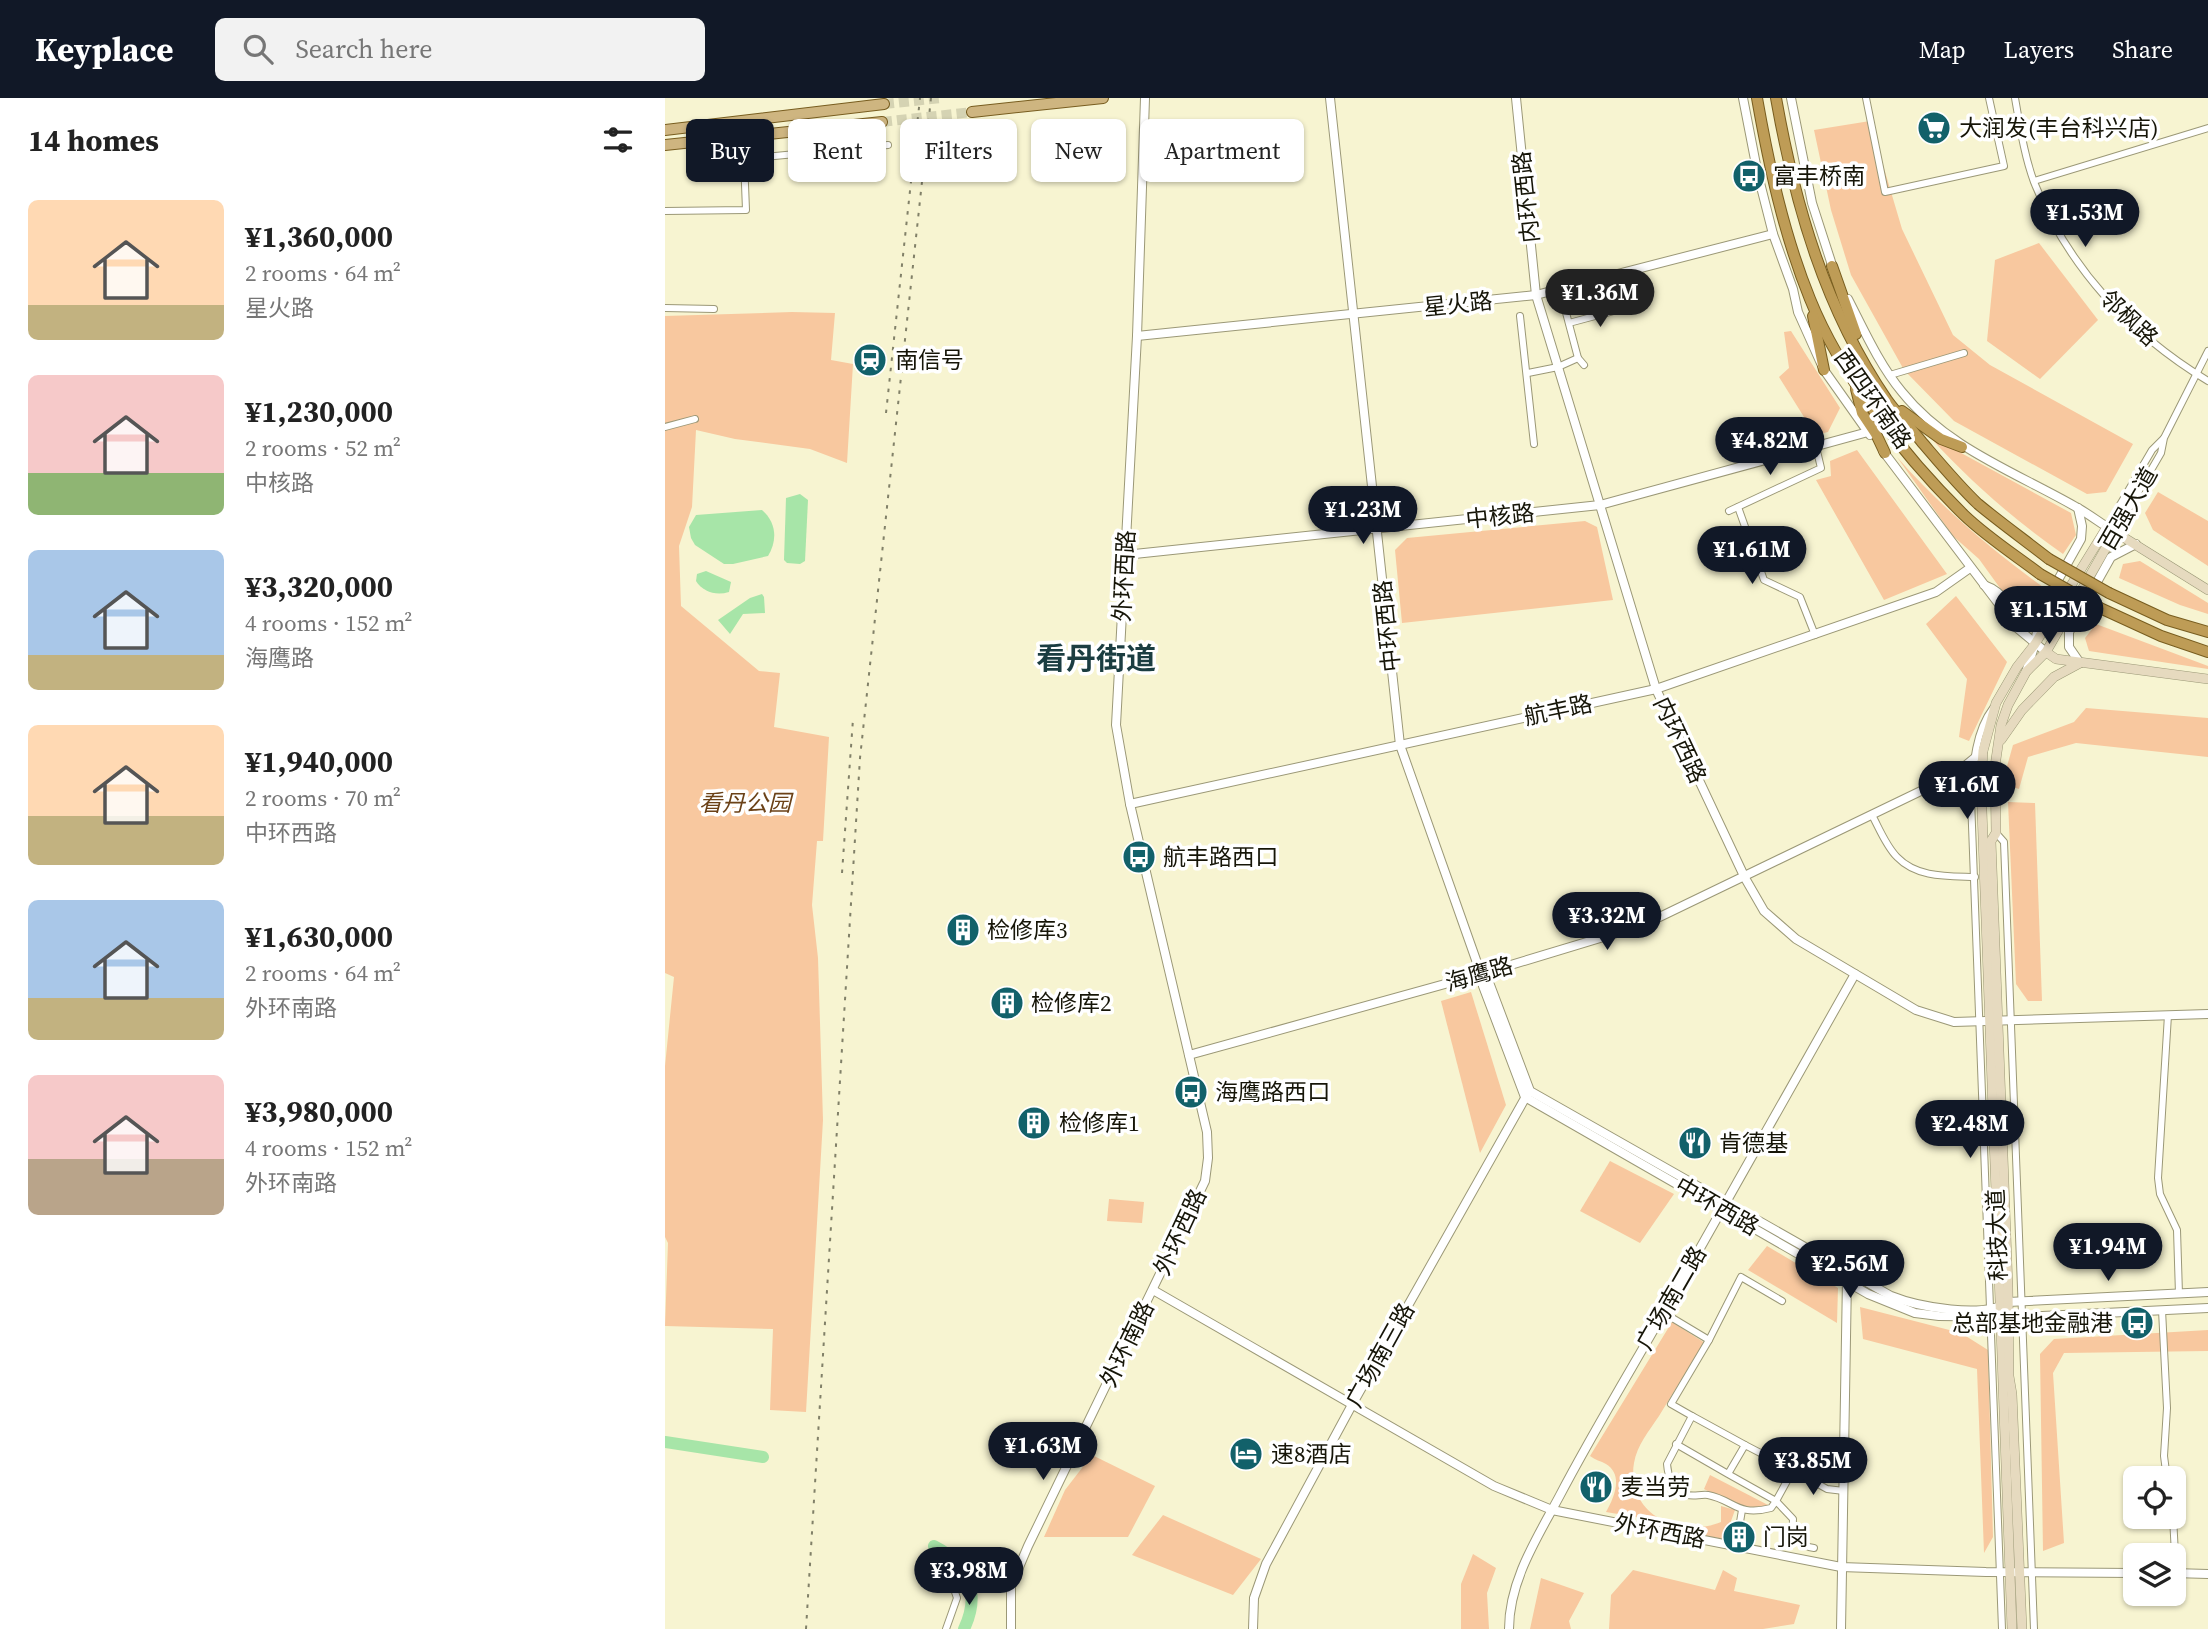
<!DOCTYPE html>
<meta charset="utf-8">
<style>
body{margin:0;font-family:"Source Serif 4","Noto Sans SC",serif;background:#f2f2f2;color:#222;height:100vh;display:flex;flex-direction:column;font-size:26px;white-space:nowrap}
*{box-sizing:border-box;margin:0}
p{font-size:23px;color:#767676}
.icon{flex:none;width:38px;height:38px;fill:none;stroke:currentColor;stroke-width:2;stroke-linecap:round;stroke-linejoin:round}
.map{position:relative;flex:1;overflow:hidden}
.side{display:flex;flex-direction:column;background:#fff;width:665px}
.side>*{flex:none}
.hud{position:absolute;left:21px;top:21px;width:665px;height:63px;display:flex;gap:14px}
.buttons{position:absolute;left:1458px;top:1368px;display:grid;gap:14px}
.buttons a{display:grid;place-items:center;width:63px;height:63px;border-radius:10px;background:#fff;box-shadow:0 2px 5px #0004;font-size:35px}
.price{position:absolute;translate:-50% -60px;padding:0 16px;border-radius:24px;background:#111827;color:#fff;font-size:23px;line-height:46px;filter:drop-shadow(0 2px 4px #0008)}
.price::after{content:'';position:absolute;left:50%;top:42px;width:21px;height:16px;margin-left:-10px;background:inherit;clip-path:polygon(0 0,100% 0,50% 100%)}
.price.on{background:#222;color:#fff}
ul{padding:0;list-style:none}
li{display:flex;align-items:center;gap:21px;height:175px;padding:0 28px}
li span{display:grid;place-items:center;flex:none;width:196px;height:140px;border-radius:10px;color:#555}
li>.icon{margin-inline-start:auto}
span .icon{width:84px;height:84px;fill:#fffc;stroke-width:1}
li b{font-size:30px}
h2{display:flex;justify-content:space-between;align-items:center;height:84px;padding:0 28px;font-size:30px}
.pill{padding:0 24px;border-radius:10px;background:#fff;box-shadow:0 2px 5px #0004;font-size:24px;line-height:63px}
.pill.on{background:#111827;color:#fff}
header{display:flex;align-items:center;gap:42px;box-sizing:border-box;height:98px;padding:0 35px;background:#111827;color:#fff}
header strong{font-size:33px}
nav{display:flex;gap:38px;margin-inline-start:auto;font-size:24px}
.search{width:490px;height:63px;background:#f2f2f2;display:flex;align-items:center;gap:18px;box-sizing:border-box;padding:0 24px;border-radius:10px;color:#767676;font-size:26px}
main{display:flex;flex:1;min-height:0}
.map>svg:first-child{display:block}
</style>
<header>
<strong>Keyplace</strong>
<div class="search"><svg class="icon" aria-label="search" viewBox="0 0 24 24"><circle cx="10" cy="10" r="6"/><path d="M15 15l6 6"/></svg>Search here</div>
<nav><a>Map</a><a>Layers</a><a>Share</a></nav>
</header>
<main>
<section class="side">
<h2>14 homes<svg class="icon" aria-label="filters" viewBox="0 0 24 24"><path d="M4 7h16M4 17h16"/><circle cx="9" cy="7" r="2"/><circle cx="15" cy="17" r="2"/></svg></h2>
<ul>
<li><span style="background:linear-gradient(#ffd9b3 75%,#c2b280 0)"><svg class="icon" aria-label="home" viewBox="0 0 24 24"><path d="M3 11l9-7 9 7M6 9v11h12V9"/></svg></span><div><b>¥1,360,000</b><p>2 rooms · 64 m²</p><p>星火路</p></div></li>
<li><span style="background:linear-gradient(#f6c9c9 70%,#8fb573 0)"><svg class="icon" aria-label="home" viewBox="0 0 24 24"><path d="M3 11l9-7 9 7M6 9v11h12V9"/></svg></span><div><b>¥1,230,000</b><p>2 rooms · 52 m²</p><p>中核路</p></div></li>
<li><span style="background:linear-gradient(#a9c7e8 75%,#c2b280 0)"><svg class="icon" aria-label="home" viewBox="0 0 24 24"><path d="M3 11l9-7 9 7M6 9v11h12V9"/></svg></span><div><b>¥3,320,000</b><p>4 rooms · 152 m²</p><p>海鹰路</p></div></li>
<li><span style="background:linear-gradient(#ffd9b3 65%,#c2b280 0)"><svg class="icon" aria-label="home" viewBox="0 0 24 24"><path d="M3 11l9-7 9 7M6 9v11h12V9"/></svg></span><div><b>¥1,940,000</b><p>2 rooms · 70 m²</p><p>中环西路</p></div></li>
<li><span style="background:linear-gradient(#a9c7e8 70%,#c2b280 0)"><svg class="icon" aria-label="home" viewBox="0 0 24 24"><path d="M3 11l9-7 9 7M6 9v11h12V9"/></svg></span><div><b>¥1,630,000</b><p>2 rooms · 64 m²</p><p>外环南路</p></div></li>
<li><span style="background:linear-gradient(#f6c9c9 60%,#b9a48a 0)"><svg class="icon" aria-label="home" viewBox="0 0 24 24"><path d="M3 11l9-7 9 7M6 9v11h12V9"/></svg></span><div><b>¥3,980,000</b><p>4 rooms · 152 m²</p><p>外环南路</p></div></li>
</ul>
</section>
<div class="map">
<svg width="1543" height="1531" viewBox="0 0 1543 1531">
<rect width="100%" height="100%" fill="#f7f4d1"/>
<g fill="#f8c89f">
<polygon points="1205,23 1237,131 1288,237 1325,267 1468,346 1441,394 1422,396 1289,323 1239,272 1186,177 1166,112 1149,32"/>
<polygon points="1374,145 1433,222 1375,281 1322,243 1330,162"/>
<polygon points="127,214 170,215 166,262 188,266 182,365 145,351 70,341 31,332 27,409 14,448 16,508 94,573 115,575 109,629 164,639 158,743 152,743 147,807 153,860 158,1022 141,1314 105,1312 108,1231 0,1228 3,1145 0,1139 0,968 9,879 0,875 0,218"/>
<polygon points="1126,233 1175,310 1163,334 1120,344 1116,334 1139,319 1114,279 1124,270 1119,234"/>
<path d="M1255 328 1276 344 1406 415 1411 437 1398 456C1345 419 1298 377 1255 328Z"/>
<polygon points="1192,352 1282,476 1219,502 1151,382 1166,378 1165,363"/>
<path d="M1232 359C1276 409 1324 450 1378 489L1369 507 1353 511 1348 508 1314 461 1288 438Z"/>
<polygon points="1493,394 1543,423 1543,468 1488,432 1480,415"/>
<polygon points="920,423 932,429 948,502 737,525 730,452 742,440"/>
<polygon points="1475,463 1543,505 1543,516 1515,507 1454,480 1458,466"/>
<polygon points="1291,498 1342,564 1304,643 1294,639 1302,581 1261,526"/>
<polygon points="1431,526 1543,568 1543,571 1424,553 1420,540"/>
<polygon points="1421,610 1543,620 1543,659 1411,645 1363,659 1354,691 1337,686 1348,647 1409,624"/>
<polygon points="1343,704 1370,705 1377,903 1363,903 1351,886"/>
<polygon points="806,894 841,1007 815,1055 776,903"/>
<polygon points="945,1063 1009,1096 975,1145 915,1113"/>
<polygon points="444,1101 479,1104 477,1125 442,1123"/>
<polygon points="1102,1148 1173,1190 1172,1225 1083,1172"/>
<polygon points="1195,1209 1296,1235 1323,1252 1328,1439 1319,1455 1312,1271 1198,1241"/>
<path d="M1007 1224 1040 1245C1024 1269 1009 1293 994 1318 984 1333 972 1347 969 1365 965 1387 975 1410 994 1420 1013 1431 1037 1432 1056 1424V1408L1070 1412 1065 1426 1066 1442 1022 1435 982 1421 941 1414C949 1400 959 1377 941 1366 936 1363 930 1362 925 1358Z"/>
<polygon points="1543,1232 1543,1253 1399,1255 1388,1275 1399,1445 1378,1453 1375,1256 1389,1241"/>
<polygon points="427,1357 490,1388 463,1439 379,1439 400,1392"/>
<path d="M1045 1377 1103 1407C1079 1414 1060 1402 1039 1391Z"/>
<polygon points="498,1417 596,1461 568,1497 467,1457"/>
<polygon points="808,1456 831,1470 822,1495 824,1531 796,1531 796,1486"/>
<polygon points="968,1472 1050,1492 1058,1472 1072,1480 1069,1493 1135,1507 1129,1526 1098,1531 944,1531 946,1497"/>
<polygon points="876,1480 919,1495 904,1523 906,1531 865,1531"/>
</g>
<g fill="#a7e5a8">
<polygon points="135,396 143,402 140,463 135,466 122,465 119,462 121,400"/>
<path d="M97 412C111 424 113 442 103 458L68 466H59L30 447 26 440 24 429 31 417Z"/>
<path d="M41 473 66 484 64 494C51 498 38 494 31 483L32 476Z"/>
<polygon points="97,496 99,499 100,515 78,516 65,536 53,522 85,500"/>
</g>
<g fill="none" stroke-linecap="round" stroke-linejoin="round">
<g stroke="#a7e5a8" stroke-width="12">
<polyline points="0,1344 98,1359"/>
<path d="M269 1448C304 1466 316 1495 299 1531"/>
</g>
<g stroke="#d5d3b3" stroke-width="10" stroke-dasharray="10 5" stroke-linecap="butt">
<polyline points="219,6 277,0"/>
<polyline points="217,24 307,14"/>
</g>
<defs>
<g id="minor">
<polyline points="1201,0 1220,94 1339,68 1324,0"/>
<path d="M1350 0C1355 28 1359 57 1369 84 1403 169 1465 236 1543 283"/>
<polyline points="1369,83 1543,30"/>
<polyline points="0,113 81,112 79,61 223,47"/>
<polyline points="0,210 49,211"/>
<polyline points="900,211 913,260 919,267"/>
<polyline points="855,218 869,346"/>
<polyline points="904,225 960,210"/>
<polyline points="863,275 893,269 913,260"/>
<polyline points="1225,277 1299,255"/>
<polyline points="0,329 30,321"/>
<polyline points="1073,409 1099,482 1135,499 1150,537"/>
<polyline points="1064,413 1156,370 1151,349"/>
<polyline points="1442,429 1487,352 1498,341"/>
<polyline points="1450,434 1496,355 1499,340 1543,253"/>
<path d="M1328 610C1309 635 1308 671 1306 701L1337 1531"/>
<path d="M1207 717C1214 730 1221 748 1232 759 1252 780 1283 778 1310 779"/>
<polyline points="1331,735 1339,744 1369,1531"/>
<polyline points="1503,917 1493,1080 1495,1096 1512,1132 1514,1196"/>
<polyline points="1497,1212 1502,1310 1499,1358 1502,1381"/>
<polyline points="999,1215 1044,1242 1006,1306 1027,1318"/>
<polyline points="1044,1242 1076,1179 1117,1203"/>
<polyline points="1011,1346 1063,1376 1080,1347 1128,1372 1111,1403 1063,1376"/>
<path d="M1080 1347 1027 1318 1002 1366C1003 1378 1006 1388 1016 1395 1025 1400 1034 1396 1043 1397 1069 1402 1072 1419 1106 1410L1111 1403 1128 1421C1127 1436 1133 1448 1149 1450"/>
<polyline points="1128,1372 1162,1391 1179,1393"/>
<polyline points="1508,1419 1511,1475"/>
<polyline points="1073,1436 1077,1412"/>
<polyline points="281,1531 292,1500 287,1485"/>
</g>
<g id="tertiary">
<polyline points="665,0 735,647 816,876 818,888 860,999 1203,1196 1250,1215 1274,1218 1356,1219 1543,1210"/>
<polyline points="851,0 871,197 991,591 1080,780 1099,813 1131,841 1251,912 1289,924 1543,916"/>
<polyline points="1078,0 1093,77 1108,136 1128,191 1133,214 1159,272 1205,337"/>
<polyline points="1126,0 1147,105 1168,170"/>
<path d="M1183 201C1199 232 1214 266 1237 294 1282 350 1350 374 1411 409 1424 416 1435 425 1447 432"/>
<polyline points="472,238 871,197 1108,136"/>
<polyline points="1218,353 1352,530 1381,554"/>
<polyline points="460,457 935,407 1203,334"/>
<path d="M1319 487C1348 497 1336 520 1375 514L1416 441 1417 428 1413 410"/>
<polyline points="1415,565 1404,549 1404,534 1446,459 1471,446"/>
<polyline points="1361,574 1370,546 1375,514"/>
<polyline points="465,706 991,591 1271,494 1305,470"/>
<path d="M818 879 825 887 865 993 1226 1198C1253 1209 1319 1221 1343 1204L1543 1194"/>
<polyline points="524,957 816,876 978,827 1289,677 1318,653"/>
<polyline points="488,1192 829,1388 887,1412 1176,1469 1321,1474 1470,1475"/>
<polyline points="1508,1475 1543,1476"/>
<polyline points="346,1531 346,1488 363,1448 540,1083 543,1060 542,1034 465,706 451,627 472,238 480,0"/>
<polyline points="588,1531 589,1500 601,1466 688,1305 863,995"/>
<path d="M844 1531C844 1483 872 1440 894 1399 927 1336 964 1275 999 1214 1063 1102 1126 989 1190 876"/>
<polyline points="1176,1531 1182,1181"/>
</g>
<g id="secondary">
<polyline points="1381,554 1391,561 1543,581"/>
<polyline points="1336,642 1357,612 1389,579 1415,565"/>
<polyline points="1347,1531 1316,685 1318,653 1331,605 1352,569 1370,546 1442,429"/>
<polyline points="1357,1531 1347,1296 1344,1278 1343,1189 1326,743 1331,735 1330,668 1336,627 1343,607 1361,574 1381,554 1450,434 1543,492"/>
</g>
<g id="primary">
<polyline points="307,14 438,0"/>
<polyline points="0,32 219,6"/>
<polyline points="0,47 217,24"/>
</g>
<g id="trunk">
<path d="M1092 0C1104 68 1119 137 1145 201 1176 278 1240 359 1299 417 1322 439 1350 457 1375 476"/>
<path d="M1111 0C1130 107 1160 211 1222 302 1232 316 1245 329 1256 343 1274 364 1293 387 1313 406 1336 425 1361 443 1384 461"/>
<polyline points="1167,168 1191,236"/>
<polyline points="1148,218 1159,272"/>
<polyline points="1191,291 1197,315 1211,336 1220,355"/>
<polyline points="1237,313 1276,341 1297,349"/>
<polyline points="1444,495 1502,522 1543,534"/>
<polyline points="1435,510 1496,538 1543,554"/>
</g>
</defs>
<use href="#minor" stroke="#9b9877" stroke-width="8"/>
<use href="#tertiary" stroke="#9b9877" stroke-width="10"/>
<use href="#secondary" stroke="#9b9877" stroke-width="10"/>
<use href="#primary" stroke="#785d1f" stroke-width="12"/>
<use href="#trunk" stroke="#785d1f" stroke-width="12"/>
<use href="#minor" stroke="#fff" stroke-width="6"/>
<use href="#tertiary" stroke="#fff" stroke-width="8"/>
<use href="#secondary" stroke="#e6dabf" stroke-width="9"/>
<use href="#primary" stroke="#ceb580" stroke-width="10"/>
<use href="#trunk" stroke="#be9c56" stroke-width="10"/>
<g stroke="#818068" stroke-width="2" stroke-dasharray="3.5 7" stroke-linecap="butt">
<polyline points="221,315 255,0"/>
<polyline points="177,775 188,621"/>
<polyline points="141,1531 195,660 266,0"/>
</g>
<defs>
<g id="trunk-bridge">
<polyline points="1384,461 1444,495"/>
<polyline points="1375,476 1435,510"/>
</g>
</defs>
<use href="#trunk-bridge" stroke="#785d1f" stroke-width="12" stroke-linecap="butt"/>
<use href="#trunk-bridge" stroke="#be9c56" stroke-width="10"/>
</g>
<defs>
<symbol id="supermarket-disc" viewBox="-11 -11 22 22"><circle r="9.5" fill="#12616a" stroke="#fff"/><path d="M-6-5.5h2.5l.6 2H6L4.5 2H-2.5L-4.4-4H-6ZM-1.5 3.2a1.3 1.3 0 1 0 .1 0ZM3 3.2a1.3 1.3 0 1 0 .1 0Z" fill="#fff"/></symbol>
<symbol id="bus-disc" viewBox="-11 -11 22 22"><circle r="9.5" fill="#12616a" stroke="#fff"/><path d="M-5-6H5V4H4V6H2V4H-2V6H-4V4H-5ZM-3.5-4V0h7V-4ZM-3.5 1.2v1.5H-2V1.2ZM2 1.2v1.5H3.5V1.2Z" fill="#fff"/></symbol>
<symbol id="station-disc" viewBox="-11 -11 22 22"><circle r="9.5" fill="#12616a" stroke="#fff"/><path d="M-3-6H3Q5-6 5-4V2Q5 4 3 4L4.5 6H3L1.5 4h-3L-3 6H-4.5L-3 4Q-5 4-5 2V-4Q-5-6-3-6ZM-3.5-4v3h7v-3ZM-3.5 1v1.5H-2V1ZM2 1v1.5H3.5V1Z" fill="#fff"/></symbol>
<symbol id="building-disc" viewBox="-11 -11 22 22"><circle r="9.5" fill="#12616a" stroke="#fff"/><path d="M-4-6H4V6H1V3H-1V6H-4ZM-2.5-4.3h1.7v1.8h-1.7ZM.8-4.3h1.7v1.8H.8ZM-2.5-1h1.7V.8h-1.7ZM.8-1h1.7V.8H.8Z" fill="#fff"/></symbol>
<symbol id="restaurant-disc" viewBox="-11 -11 22 22"><circle r="9.5" fill="#12616a" stroke="#fff"/><path d="M-5-6h1v4h1v-4h1v4h1v-4h1v5L-1.5 .5V6h-2V.5L-5-1ZM5-6V6H3V1.5H1.5Q1.5-4 5-6Z" fill="#fff"/></symbol>
<symbol id="hotel-disc" viewBox="-11 -11 22 22"><circle r="9.5" fill="#12616a" stroke="#fff"/><path d="M-6-4.5h1.5V1H6V5H4.5V3h-9V5H-6ZM-4 0a1.8 1.8 0 1 1 3.6 0ZM.5 0V-2.5h3Q6-2.5 6 0Z" fill="#fff"/></symbol>
</defs>
<g fill-rule="evenodd">
<use href="#supermarket-disc" x="1250" y="11" width="38" height="38"/>
<use href="#bus-disc" x="1065" y="59" width="38" height="38"/>
<use href="#station-disc" x="186" y="243" width="38" height="38"/>
<use href="#bus-disc" x="455" y="740" width="38" height="38"/>
<use href="#building-disc" x="279" y="813" width="38" height="38"/>
<use href="#building-disc" x="323" y="886" width="38" height="38"/>
<use href="#bus-disc" x="507" y="975" width="38" height="38"/>
<use href="#building-disc" x="350" y="1006" width="38" height="38"/>
<use href="#restaurant-disc" x="1011" y="1026" width="38" height="38"/>
<use href="#bus-disc" x="1453" y="1206" width="38" height="38"/>
<use href="#hotel-disc" x="562" y="1337" width="38" height="38"/>
<use href="#restaurant-disc" x="912" y="1370" width="38" height="38"/>
<use href="#building-disc" x="1055" y="1420" width="38" height="38"/>
</g>
<g text-anchor="middle" stroke-width="7" stroke-linejoin="round" paint-order="stroke">
<g font-size="23" fill="#161508" stroke="#fff" text-anchor="start">
<text x="1294" y="38">大润发(丰台科兴店)</text>
<text x="1108" y="86">富丰桥南</text>
<text x="230" y="270">南信号</text>
<text x="498" y="767">航丰路西口</text>
<text x="322" y="840">检修库3</text>
<text x="366" y="913">检修库2</text>
<text x="550" y="1002">海鹰路西口</text>
<text x="394" y="1033">检修库1</text>
<text x="1054" y="1053">肯德基</text>
<text x="1448" y="1233" text-anchor="end">总部基地金融港</text>
<text x="606" y="1364">速8酒店</text>
<text x="956" y="1397">麦当劳</text>
<text x="1098" y="1447">门岗</text>
</g>
<g font-size="23" fill="#161508" stroke="#fff">
<text transform="translate(861 99) rotate(-96)" y="8">内环西路</text>
<text transform="translate(793 206) rotate(-6)" y="8">星火路</text>
<text transform="translate(1464 220) rotate(43)" y="8">邻枫路</text>
<text transform="translate(1208 301) rotate(55)" y="8">西四环南路</text>
<text transform="translate(1463 411) rotate(-60)" y="8">百强大道</text>
<text transform="translate(835 418) rotate(-6)" y="8">中核路</text>
<text transform="translate(459 478) rotate(-87)" y="8">外环西路</text>
<text transform="translate(722 528) rotate(-96)" y="8">中环西路</text>
<text transform="translate(893 612) rotate(-12)" y="8">航丰路</text>
<text transform="translate(1015 642) rotate(65)" y="8">内环西路</text>
<text transform="translate(814 876) rotate(-16)" y="8">海鹰路</text>
<text transform="translate(1052 1108) rotate(30)" y="8">中环西路</text>
<text transform="translate(515 1134) rotate(-65)" y="8">外环西路</text>
<text transform="translate(1332 1137) rotate(-92)" y="8">科技大道</text>
<text transform="translate(1006 1200) rotate(-60)" y="8">广场南二路</text>
<text transform="translate(462 1246) rotate(-64)" y="8">外环南路</text>
<text transform="translate(715 1257) rotate(-61)" y="8">广场南三路</text>
<text transform="translate(995 1433) rotate(11)" y="8">外环西路</text>
</g>
<g font-size="23" font-style="italic" fill="#6b4218" stroke="#fff">
<text x="80" y="713">看丹公园</text>
</g>
<g font-size="30" font-weight="bold" fill="#1b3d41" stroke="#fff">
<text x="431" y="571">看丹街道</text>
</g>
</g>
</svg>
<div class="buttons">
<a><svg class="icon" aria-label="locate" viewBox="0 0 24 24"><circle cx="12" cy="12" r="6"/><path d="M12 2v4M12 18v4M2 12h4M18 12h4"/></svg></a>
<a><svg class="icon" aria-label="layers" viewBox="0 0 24 24"><path d="M12 4l9 5-9 5-9-5zM3 14l9 5 9-5"/></svg></a>
</div>
<b class="price" style="left:1420px;top:151px">¥1.53M</b>
<b class="price on" style="left:935px;top:231px">¥1.36M</b>
<b class="price" style="left:1105px;top:379px">¥4.82M</b>
<b class="price" style="left:698px;top:448px">¥1.23M</b>
<b class="price" style="left:1087px;top:488px">¥1.61M</b>
<b class="price" style="left:1384px;top:548px">¥1.15M</b>
<b class="price" style="left:1302px;top:723px">¥1.6M</b>
<b class="price" style="left:942px;top:854px">¥3.32M</b>
<b class="price" style="left:1305px;top:1062px">¥2.48M</b>
<b class="price" style="left:1443px;top:1185px">¥1.94M</b>
<b class="price" style="left:1185px;top:1202px">¥2.56M</b>
<b class="price" style="left:378px;top:1384px">¥1.63M</b>
<b class="price" style="left:1148px;top:1399px">¥3.85M</b>
<b class="price" style="left:304px;top:1509px">¥3.98M</b>
<div class="hud">
<a class="pill on">Buy</a>
<a class="pill">Rent</a>
<a class="pill">Filters</a>
<a class="pill">New</a>
<a class="pill">Apartment</a>
</div>
</div>
</main>
